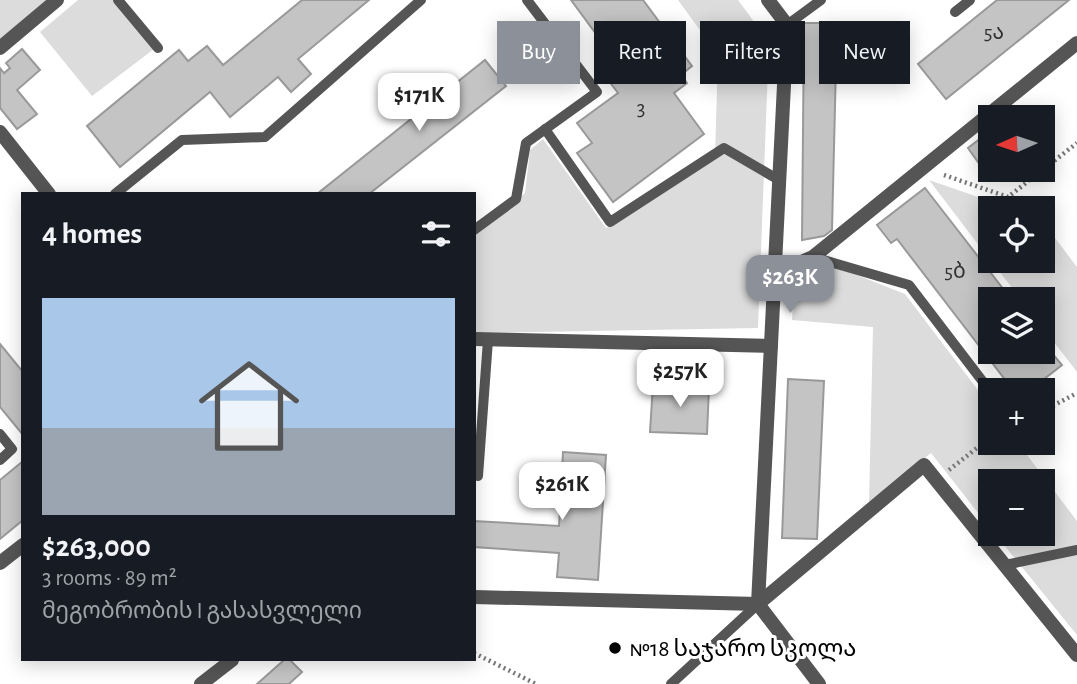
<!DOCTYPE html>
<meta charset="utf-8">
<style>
body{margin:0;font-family:"Alegreya Sans","Noto Sans Georgian",sans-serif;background:#20242c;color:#f1f3f6;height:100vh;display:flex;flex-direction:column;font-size:26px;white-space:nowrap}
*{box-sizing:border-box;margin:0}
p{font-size:23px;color:#9ea1a6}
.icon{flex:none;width:38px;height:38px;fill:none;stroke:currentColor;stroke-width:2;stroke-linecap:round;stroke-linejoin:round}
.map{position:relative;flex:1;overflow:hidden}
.side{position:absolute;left:21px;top:192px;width:455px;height:469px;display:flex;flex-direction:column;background:#171b24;border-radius:0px;box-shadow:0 4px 18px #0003}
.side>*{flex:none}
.banner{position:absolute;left:497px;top:21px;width:474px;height:63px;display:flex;gap:14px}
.needle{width:46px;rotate:267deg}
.tools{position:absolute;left:978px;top:105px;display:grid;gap:14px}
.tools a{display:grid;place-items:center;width:77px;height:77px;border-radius:0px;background:#171b24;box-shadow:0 4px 18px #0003;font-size:35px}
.price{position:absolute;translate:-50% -60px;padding:0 16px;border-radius:14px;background:#fff;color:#222;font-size:23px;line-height:46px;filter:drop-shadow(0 2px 4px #0008)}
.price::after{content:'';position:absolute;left:50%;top:42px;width:21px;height:16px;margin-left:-10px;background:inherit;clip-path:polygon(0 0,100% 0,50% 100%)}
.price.selected{background:#8c9099;color:#fff}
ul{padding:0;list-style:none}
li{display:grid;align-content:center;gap:14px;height:371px;padding:0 21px}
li+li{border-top:2px solid #363941}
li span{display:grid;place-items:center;height:217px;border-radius:0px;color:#555}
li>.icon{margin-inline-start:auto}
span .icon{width:126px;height:126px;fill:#fffc;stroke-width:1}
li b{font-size:30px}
h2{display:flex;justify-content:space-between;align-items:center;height:84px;padding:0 21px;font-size:30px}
.tag{padding:0 24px;border-radius:0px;background:#171b24;box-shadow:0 4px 18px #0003;font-size:24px;line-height:63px}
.tag.selected{background:#8c9099;color:#fff}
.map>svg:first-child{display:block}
</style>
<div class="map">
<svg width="1077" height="684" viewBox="0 0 1077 684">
<rect width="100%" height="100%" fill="#fff"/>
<g fill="#dcdcdc">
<polygon points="0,0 47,0 0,39"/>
<polygon points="78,0 113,0 154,49 92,96 40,32"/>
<polygon points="678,0 738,0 769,42 758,328 474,333 474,235 525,193 530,150 543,139 606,228 715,157 718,55"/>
<polygon points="929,180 1007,207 1022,195 1032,208 990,208 990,260"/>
<polygon points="1043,222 1077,267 1077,372 1043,328 1043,299 1021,299 991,261 1043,261"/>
<polygon points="829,264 905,294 990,406 990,443 1018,443 1077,521 1077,635 995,534 1043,534 1043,481 990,481 990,528 931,453 869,503 873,327 792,320 794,280"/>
</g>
<g fill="#c4c4c4" stroke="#999" stroke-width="2">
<polygon points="302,0 369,0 298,59 311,74 291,92 278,77 230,117 210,92 120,167 87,126 179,50 188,61 207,46 223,65"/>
<polygon points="571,0 643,0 692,66 681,75 687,83 674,93 704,134 613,202 577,153 592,143 577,123 618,93 599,68 613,57"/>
<polygon points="997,0 1069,0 946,99 918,64"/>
<polygon points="804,23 837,23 832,230 824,236 802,240"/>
<polygon points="22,49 40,70 17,90 37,114 17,129 0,108 0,68 4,73 10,68 6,63"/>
<polygon points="485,60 506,86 369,194 317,194"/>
<polygon points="990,131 990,179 968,148"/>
<polygon points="925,188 1011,299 990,299 990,352 1051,352 1062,365 1030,390 1013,390 897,239 891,243 877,225"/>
<polygon points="0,344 23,372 23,435 0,407"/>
<polygon points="788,379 824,381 817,539 782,538"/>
<polygon points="653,384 709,387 707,434 650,432"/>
<polygon points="563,452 606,455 598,580 557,577 559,553 474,547 474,521 559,526"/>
<polygon points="23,461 23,520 0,539 0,480"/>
<polygon points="284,660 290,660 302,672 289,684 257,684"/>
</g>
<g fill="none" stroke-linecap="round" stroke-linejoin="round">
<g stroke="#777" stroke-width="4.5" stroke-dasharray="2 3.5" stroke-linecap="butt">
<polyline points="944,175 1008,197 1077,143"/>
<polyline points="1043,411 1077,393"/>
<polyline points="949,470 982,444 990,439"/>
<polyline points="474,653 536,684"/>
</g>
<g stroke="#555" stroke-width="10">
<polyline points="118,0 158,48"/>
<polyline points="955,12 970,0"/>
<polyline points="787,25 821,0"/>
<polyline points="545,129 610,222 724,148 779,180"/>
<polyline points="115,194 182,140 265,137 421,0"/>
<polyline points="474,230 516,199 526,143 597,92 527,0"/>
<polyline points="813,257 909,285 990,391"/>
<polyline points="0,434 12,449 0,460"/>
<polyline points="478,476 488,340"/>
<polyline points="1005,565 1077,550"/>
<polyline points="671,684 758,604"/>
</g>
<g stroke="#555" stroke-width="14">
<polyline points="768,0 787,25 758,604 819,684"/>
<polyline points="0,48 57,0"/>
<polyline points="0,132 49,194"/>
<polyline points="774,274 813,257 1077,43"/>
<polyline points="474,339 771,346"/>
<polyline points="0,563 23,545"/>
<polyline points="474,597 758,604 924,465 1077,655"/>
<polyline points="201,684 232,660"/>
</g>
</g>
<circle fill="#000" stroke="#fff" stroke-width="2.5" cx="615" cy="648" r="7"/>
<g text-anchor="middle" stroke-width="6" stroke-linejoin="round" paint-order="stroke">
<g font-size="21" fill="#313131">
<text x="994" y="39">5ა</text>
<text x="641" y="115">3</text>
<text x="955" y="278">5ბ</text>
</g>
<g font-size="24" fill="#000" stroke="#fff" text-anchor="start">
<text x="629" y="656">№18 საჯარო სკოლა</text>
</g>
</g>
</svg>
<div class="tools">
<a><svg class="needle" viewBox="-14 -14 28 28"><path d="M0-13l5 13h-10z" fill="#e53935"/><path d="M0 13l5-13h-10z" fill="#9ea1a6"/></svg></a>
<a><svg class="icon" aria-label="locate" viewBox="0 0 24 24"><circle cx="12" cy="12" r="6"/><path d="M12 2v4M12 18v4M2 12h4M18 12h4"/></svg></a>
<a><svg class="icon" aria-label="layers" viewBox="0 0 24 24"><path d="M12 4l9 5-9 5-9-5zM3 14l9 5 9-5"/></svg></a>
<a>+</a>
<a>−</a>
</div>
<b class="price" style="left:419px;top:133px">$171K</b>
<b class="price selected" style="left:790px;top:315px">$263K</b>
<b class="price" style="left:680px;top:409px">$257K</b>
<b class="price" style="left:562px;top:522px">$261K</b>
<div class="banner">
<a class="tag selected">Buy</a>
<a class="tag">Rent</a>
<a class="tag">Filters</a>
<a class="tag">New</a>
</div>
<section class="side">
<h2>4 homes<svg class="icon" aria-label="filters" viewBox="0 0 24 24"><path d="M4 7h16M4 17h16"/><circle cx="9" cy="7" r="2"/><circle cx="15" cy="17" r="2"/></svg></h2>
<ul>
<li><span style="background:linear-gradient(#a9c7e8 60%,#9aa5b1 0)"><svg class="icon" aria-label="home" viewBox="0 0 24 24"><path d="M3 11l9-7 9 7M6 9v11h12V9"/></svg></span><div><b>$263,000</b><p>3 rooms · 89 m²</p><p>მეგობრობის I გასასვლელი</p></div></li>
</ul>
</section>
</div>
